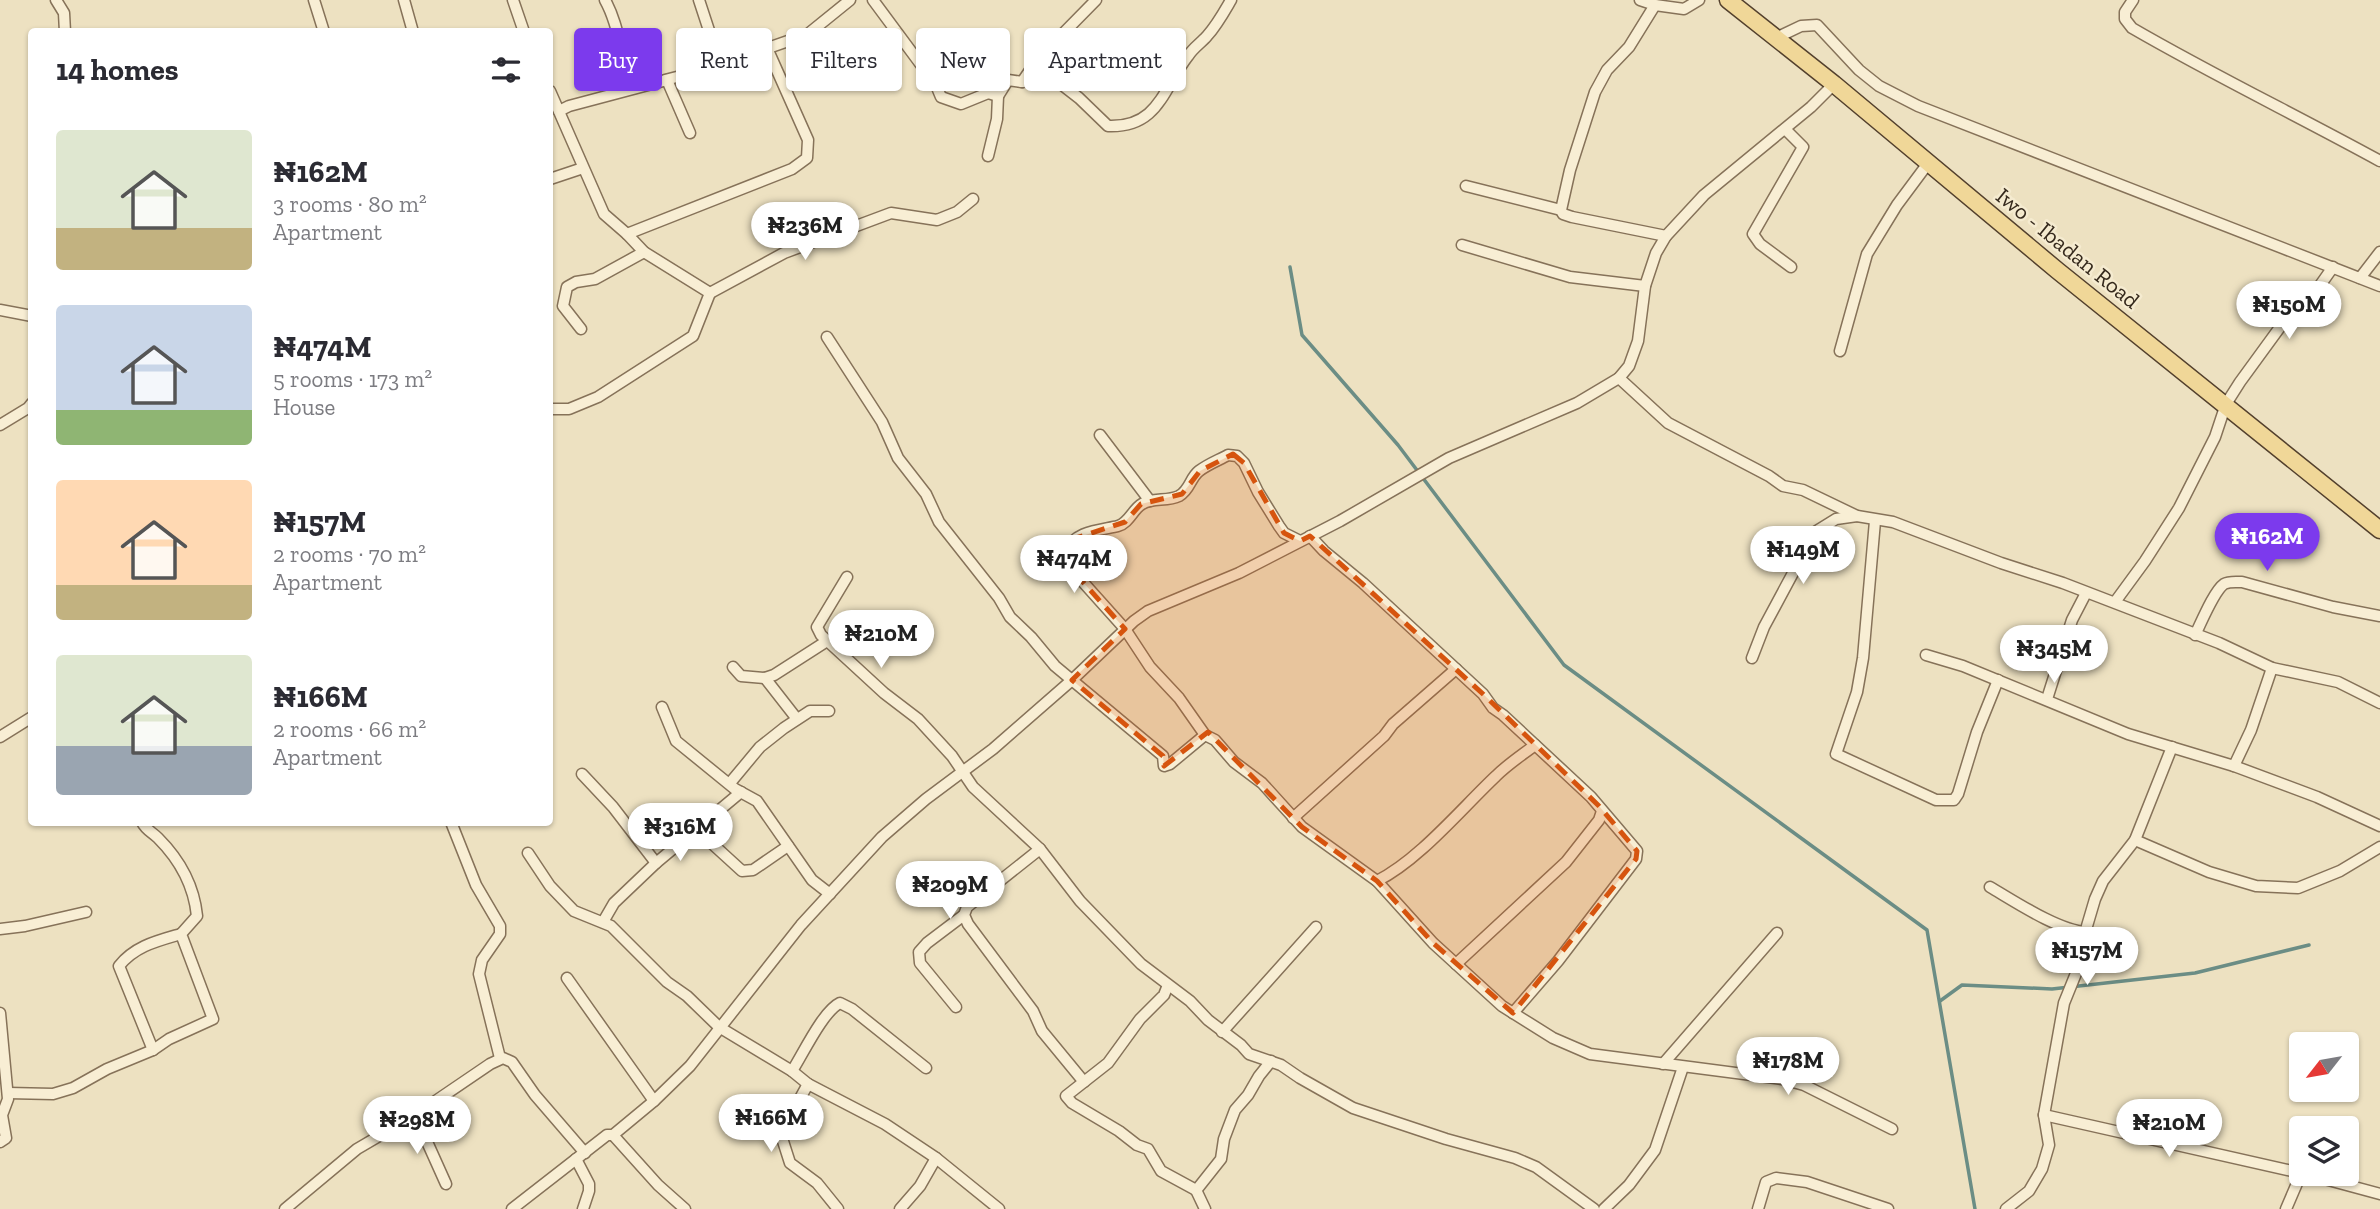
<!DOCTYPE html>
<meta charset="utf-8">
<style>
body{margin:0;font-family:"Zilla Slab",serif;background:#f2f2f3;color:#2b2b33;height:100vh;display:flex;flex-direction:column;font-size:26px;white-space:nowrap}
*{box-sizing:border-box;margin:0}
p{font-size:23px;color:#7c7c81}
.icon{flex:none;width:38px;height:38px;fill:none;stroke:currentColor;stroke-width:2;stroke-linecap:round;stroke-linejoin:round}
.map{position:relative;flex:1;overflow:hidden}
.side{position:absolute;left:28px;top:28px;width:525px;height:798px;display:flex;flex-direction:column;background:#fff;border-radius:7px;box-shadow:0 2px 5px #0004}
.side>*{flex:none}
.top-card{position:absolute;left:574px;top:28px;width:665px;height:63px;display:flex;gap:14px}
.needle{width:46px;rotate:239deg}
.fabs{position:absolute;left:2289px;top:1032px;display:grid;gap:14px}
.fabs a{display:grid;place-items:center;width:70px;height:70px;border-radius:7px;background:#fff;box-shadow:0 2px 5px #0004;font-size:35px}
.price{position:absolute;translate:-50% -60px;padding:0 16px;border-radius:24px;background:#fff;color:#222;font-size:23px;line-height:46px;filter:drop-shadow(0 2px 4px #0008)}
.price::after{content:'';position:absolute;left:50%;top:42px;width:21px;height:16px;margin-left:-10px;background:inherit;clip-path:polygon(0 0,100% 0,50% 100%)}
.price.on{background:#7c3aed;color:#fff}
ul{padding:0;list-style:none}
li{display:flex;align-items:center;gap:21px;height:175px;padding:0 28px}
li span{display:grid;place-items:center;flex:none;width:196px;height:140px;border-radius:7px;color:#555}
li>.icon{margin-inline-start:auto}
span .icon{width:84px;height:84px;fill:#fffc;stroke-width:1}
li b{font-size:30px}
h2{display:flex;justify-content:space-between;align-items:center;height:84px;padding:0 28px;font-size:30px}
.tag{padding:0 24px;border-radius:7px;background:#fff;box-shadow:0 2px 5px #0004;font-size:24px;line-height:63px}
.tag.on{background:#7c3aed;color:#fff}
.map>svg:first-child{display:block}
</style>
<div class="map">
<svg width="2380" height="1209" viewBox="0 0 2380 1209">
<rect width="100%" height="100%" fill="#ede1c1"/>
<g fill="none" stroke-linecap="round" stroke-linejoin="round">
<g stroke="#6b8d85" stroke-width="3.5">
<polyline points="1290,267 1302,335 1398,445 1564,665 1927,930 1975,1209"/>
<polyline points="1940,1001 1962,985 2052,989 2195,973 2309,945"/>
</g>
<defs>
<g id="street">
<polyline points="56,0 64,13 65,32"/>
<polyline points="314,0 324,32"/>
<polyline points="404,0 413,32"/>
<polyline points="513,0 524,32"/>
<path d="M605 0C620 27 621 60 634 88"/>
<polyline points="699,0 720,64"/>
<path d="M873 0 936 85 941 97 961 104 988 93 998 96 1008 80 1022 82 1052 77 1079 98 1108 126C1159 128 1163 88 1188 56 1193 48 1201 43 1207 36 1217 25 1224 12 1231 0"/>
<polyline points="1640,0 1655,5 1684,9 1699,0"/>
<path d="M2133 0 2125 12V19L2132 28C2213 75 2298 116 2380 161"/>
<polyline points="1655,5 1629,47 1607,70 1595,92 1570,170 1561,210 1563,214 1572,217 1666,236"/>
<polyline points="1774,39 1801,26 1817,25 1859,70 1879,86 1918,106 2380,286"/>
<polyline points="665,80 708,69 808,34 850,0"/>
<polyline points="1022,82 1037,60 1096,0"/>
<polyline points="550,91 604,214 627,234 644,252 710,293 693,336 598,397 569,409 550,409"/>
<polyline points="559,111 569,106 667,80 690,133"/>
<polyline points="1785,129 1803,147 1753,234 1760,244 1791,267"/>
<polyline points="988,156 997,119 998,96"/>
<polyline points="550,179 583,168"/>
<polyline points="1466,186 1561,210"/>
<polyline points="627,234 792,169 807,158 808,140 767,48"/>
<polyline points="1462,245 1570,277 1645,286"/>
<polyline points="2360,278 2380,252"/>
<polyline points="710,293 784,253 891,213 937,220 957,212 973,199"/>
<polyline points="0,310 32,316"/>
<polyline points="581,329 563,306 567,287 576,282 595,279 644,252"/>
<polyline points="827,337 882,422 898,458 926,494 939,522 999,598 1010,617 1031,637 1055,666 1163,756 1164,766 1170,764 1205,735"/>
<polyline points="1840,351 1867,254 1897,205 1929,162"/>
<polyline points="1619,378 1668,423 1769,476 1783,486 1803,490 1857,516 1893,522 2001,563 2063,583 2219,643 2272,668 2338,682 2380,703"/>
<polyline points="0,425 28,408 32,403"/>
<polyline points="1100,435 1150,501"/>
<polyline points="1875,521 1863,658 1857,692 1836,754 1936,800 1954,800 1958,794 1977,732 1998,680"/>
<polyline points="1310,536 1324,551 1363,583 1483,694 1493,708 1503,715 1591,797 1637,851 1636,859 1558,961 1513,1013"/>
<path d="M1300 541 1284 533 1279 526 1258 492 1244 463 1237 456 1228 455C1219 460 1208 464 1199 471 1190 478 1190 490 1179 496 1167 502 1153 497 1142 504 1133 509 1129 523 1118 526 1102 530 1073 531 1067 551L1082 581 1125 629 1150 667 1179 698 1205 735 1215 740 1234 762 1262 783 1302 827 1377 881 1433 943 1502 1006 1553 1038 1590 1054 1782 1079 1804 1085 1892 1129"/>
<polyline points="847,577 817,627 821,635 884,693 918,719 952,756 973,787 1040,849 1080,901 1141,964 1190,1001 1208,1020 1241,1045 1249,1054 1281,1065 1300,1078 1353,1108 1446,1139 1515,1158 1536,1167 1594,1209"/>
<polyline points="2115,602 2145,561 2179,508 2215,437 2226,404 2240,382 2283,323 2309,301 2333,267"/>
<path d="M2195 635C2201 623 2214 591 2224 584 2229 581 2236 582 2242 582L2333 607 2380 616"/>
<polyline points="1926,655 1963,666 2128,734 2234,766 2317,797 2380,826"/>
<polyline points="1752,658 1764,627 1815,532 1836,519 1857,516"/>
<polyline points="733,667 741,676 765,678 774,675 827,641"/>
<polyline points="765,678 797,719"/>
<polyline points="2047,699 2072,620 2086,593"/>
<polyline points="662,707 676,741 735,789 757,801 812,880 830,894"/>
<polyline points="0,737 32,717"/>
<polyline points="2234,766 2251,730 2272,668"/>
<polyline points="582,774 613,807 656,863"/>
<polyline points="730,783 760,747 784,728 810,711 829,711"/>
<polyline points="1293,818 1384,736 1393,724 1456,669"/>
<polyline points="451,822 476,885 500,926 500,934 482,960 479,974 500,1058"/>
<polyline points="696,829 742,871 753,870 788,846"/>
<polyline points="2135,840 2209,872 2256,886 2298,888 2340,871 2380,847"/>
<polyline points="1040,849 967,907 964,915 968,924 1033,1011 1042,1031 1084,1082"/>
<polyline points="528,853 550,886 574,911 611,926 667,982 687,996 719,1027 792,1071 808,1084 885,1124 936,1158 999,1209"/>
<path d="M1377 881C1419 860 1461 809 1496 776 1508 764 1522 755 1535 745"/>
<path d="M1990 887C2014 901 2059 931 2086 932"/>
<polyline points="603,922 614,903 656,863 741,792"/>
<polyline points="0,929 25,926 86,912"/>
<polyline points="1456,964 1566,862 1599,820 1602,811"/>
<polyline points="567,978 654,1101"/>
<polyline points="1168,985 1164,995 1140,1019 1108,1063 1066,1096 1072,1103 1119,1131 1137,1145 1148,1149 1161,1171 1196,1190 1198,1188 1221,1159 1224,1139 1235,1110 1248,1095 1259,1076 1271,1061"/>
<polyline points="956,1007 920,963 919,952 927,943 964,915"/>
<polyline points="0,1013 8,1099 2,1115 6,1138 0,1142"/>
<polyline points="1222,1032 1316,927"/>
<path d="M153 1050 119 966C135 946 157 941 181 934"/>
<polyline points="1663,1064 1777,933"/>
<path d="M792 1071C803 1054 823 1011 840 1003L852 1009 926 1068"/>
<polyline points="808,1084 786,1124 782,1138 790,1163 817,1183 838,1209"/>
<path d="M8 1093 53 1094 73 1088 107 1069 153 1050 169 1039 213 1019 181 934 197 916C194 886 179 859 158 838 152 832 146 830 142 822"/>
<polyline points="415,1115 446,1184"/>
<polyline points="2044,1115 2301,1173"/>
<polyline points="613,1135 658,1185 685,1209"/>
<polyline points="576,1159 589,1184 589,1191 583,1209"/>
<polyline points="2306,1174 2380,1194"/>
<polyline points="1196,1190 1205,1209"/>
<polyline points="285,1209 357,1149 415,1115 490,1064 503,1058 512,1062 535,1095 585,1153"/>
<polyline points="512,1209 607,1135 613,1135 654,1101 690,1066 801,925 882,837 926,799 993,749 1072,680 1134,621 1148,611 1239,573 1340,521 1449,458 1577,403 1619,378 1629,366 1638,341 1645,286 1656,253 1666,236 1704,195 1811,107 1834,84"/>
<polyline points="900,1209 920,1186 936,1158"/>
<polyline points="1604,1209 1629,1185 1655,1150 1683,1067"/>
<polyline points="1758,1209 1766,1182 1776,1178 1807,1182 1888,1209"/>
<polyline points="2006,1209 2029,1191 2042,1169 2049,1145 2044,1115 2064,1003 2079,966 2087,926 2095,899 2103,881 2135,840 2172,747"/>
<polyline points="2286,1209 2301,1174"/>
</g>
<polyline id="primary" points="1728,0 1834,84 2058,271 2380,530"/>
</defs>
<use href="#street" stroke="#867259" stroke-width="13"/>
<use href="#primary" stroke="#53402d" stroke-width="19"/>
<use href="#street" stroke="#f8eed4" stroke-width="10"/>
<use href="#primary" stroke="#f0d798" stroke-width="16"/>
</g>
<path fill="#d6540e" fill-opacity="0.2" stroke="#d6540e" stroke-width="5" stroke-dasharray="14 9" stroke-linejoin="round" d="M1233 454 1244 463 1284 533 1300 541 1310 536 1483 694 1599 806 1637 851 1636 859 1513 1013 1433 943 1377 881 1302 827 1208 732 1164 766 1163 756 1072 680 1125 629 1082 581 1067 551 1076 538 1125 522 1141 504 1182 494 1200 471Z"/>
<g text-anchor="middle" stroke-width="5" stroke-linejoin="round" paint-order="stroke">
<g font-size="23" fill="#362a1d" stroke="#f5ebd0">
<text transform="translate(2068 248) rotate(39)" y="8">Iwo - Ibadan Road</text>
</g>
</g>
</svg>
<div class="fabs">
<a><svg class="needle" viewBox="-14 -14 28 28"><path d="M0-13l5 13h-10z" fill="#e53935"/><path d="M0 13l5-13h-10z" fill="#7c7c81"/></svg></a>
<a><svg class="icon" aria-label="layers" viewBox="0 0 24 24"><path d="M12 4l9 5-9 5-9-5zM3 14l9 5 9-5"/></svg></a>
</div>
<b class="price" style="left:805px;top:262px">₦236M</b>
<b class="price" style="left:2289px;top:341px">₦150M</b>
<b class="price on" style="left:2267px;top:573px">₦162M</b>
<b class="price" style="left:1803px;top:586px">₦149M</b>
<b class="price" style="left:1074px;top:595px">₦474M</b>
<b class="price" style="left:881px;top:670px">₦210M</b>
<b class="price" style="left:2054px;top:685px">₦345M</b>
<b class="price" style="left:680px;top:863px">₦316M</b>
<b class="price" style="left:950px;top:921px">₦209M</b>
<b class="price" style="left:2087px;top:987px">₦157M</b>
<b class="price" style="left:1788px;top:1097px">₦178M</b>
<b class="price" style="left:771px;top:1154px">₦166M</b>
<b class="price" style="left:417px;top:1156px">₦298M</b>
<b class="price" style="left:2169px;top:1159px">₦210M</b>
<div class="top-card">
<a class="tag on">Buy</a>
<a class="tag">Rent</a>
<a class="tag">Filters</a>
<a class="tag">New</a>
<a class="tag">Apartment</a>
</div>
<section class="side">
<h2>14 homes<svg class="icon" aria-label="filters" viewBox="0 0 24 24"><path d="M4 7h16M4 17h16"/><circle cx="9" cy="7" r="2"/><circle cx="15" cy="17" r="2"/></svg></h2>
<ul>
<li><span style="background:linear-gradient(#dfe7d0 70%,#c2b280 0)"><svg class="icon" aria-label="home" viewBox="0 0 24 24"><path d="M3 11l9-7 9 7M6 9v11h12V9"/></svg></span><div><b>₦162M</b><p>3 rooms · 80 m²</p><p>Apartment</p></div></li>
<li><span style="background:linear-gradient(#c9d6e8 75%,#8fb573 0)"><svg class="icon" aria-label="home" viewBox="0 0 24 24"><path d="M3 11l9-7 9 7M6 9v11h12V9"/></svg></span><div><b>₦474M</b><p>5 rooms · 173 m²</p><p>House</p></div></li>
<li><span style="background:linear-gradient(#ffd9b3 75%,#c2b280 0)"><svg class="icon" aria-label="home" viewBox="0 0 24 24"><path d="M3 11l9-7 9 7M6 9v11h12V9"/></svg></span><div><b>₦157M</b><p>2 rooms · 70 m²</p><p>Apartment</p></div></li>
<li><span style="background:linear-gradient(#dfe7d0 65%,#9aa5b1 0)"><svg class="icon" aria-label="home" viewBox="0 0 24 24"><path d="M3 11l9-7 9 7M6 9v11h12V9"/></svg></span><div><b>₦166M</b><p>2 rooms · 66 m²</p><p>Apartment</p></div></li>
</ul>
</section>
</div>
